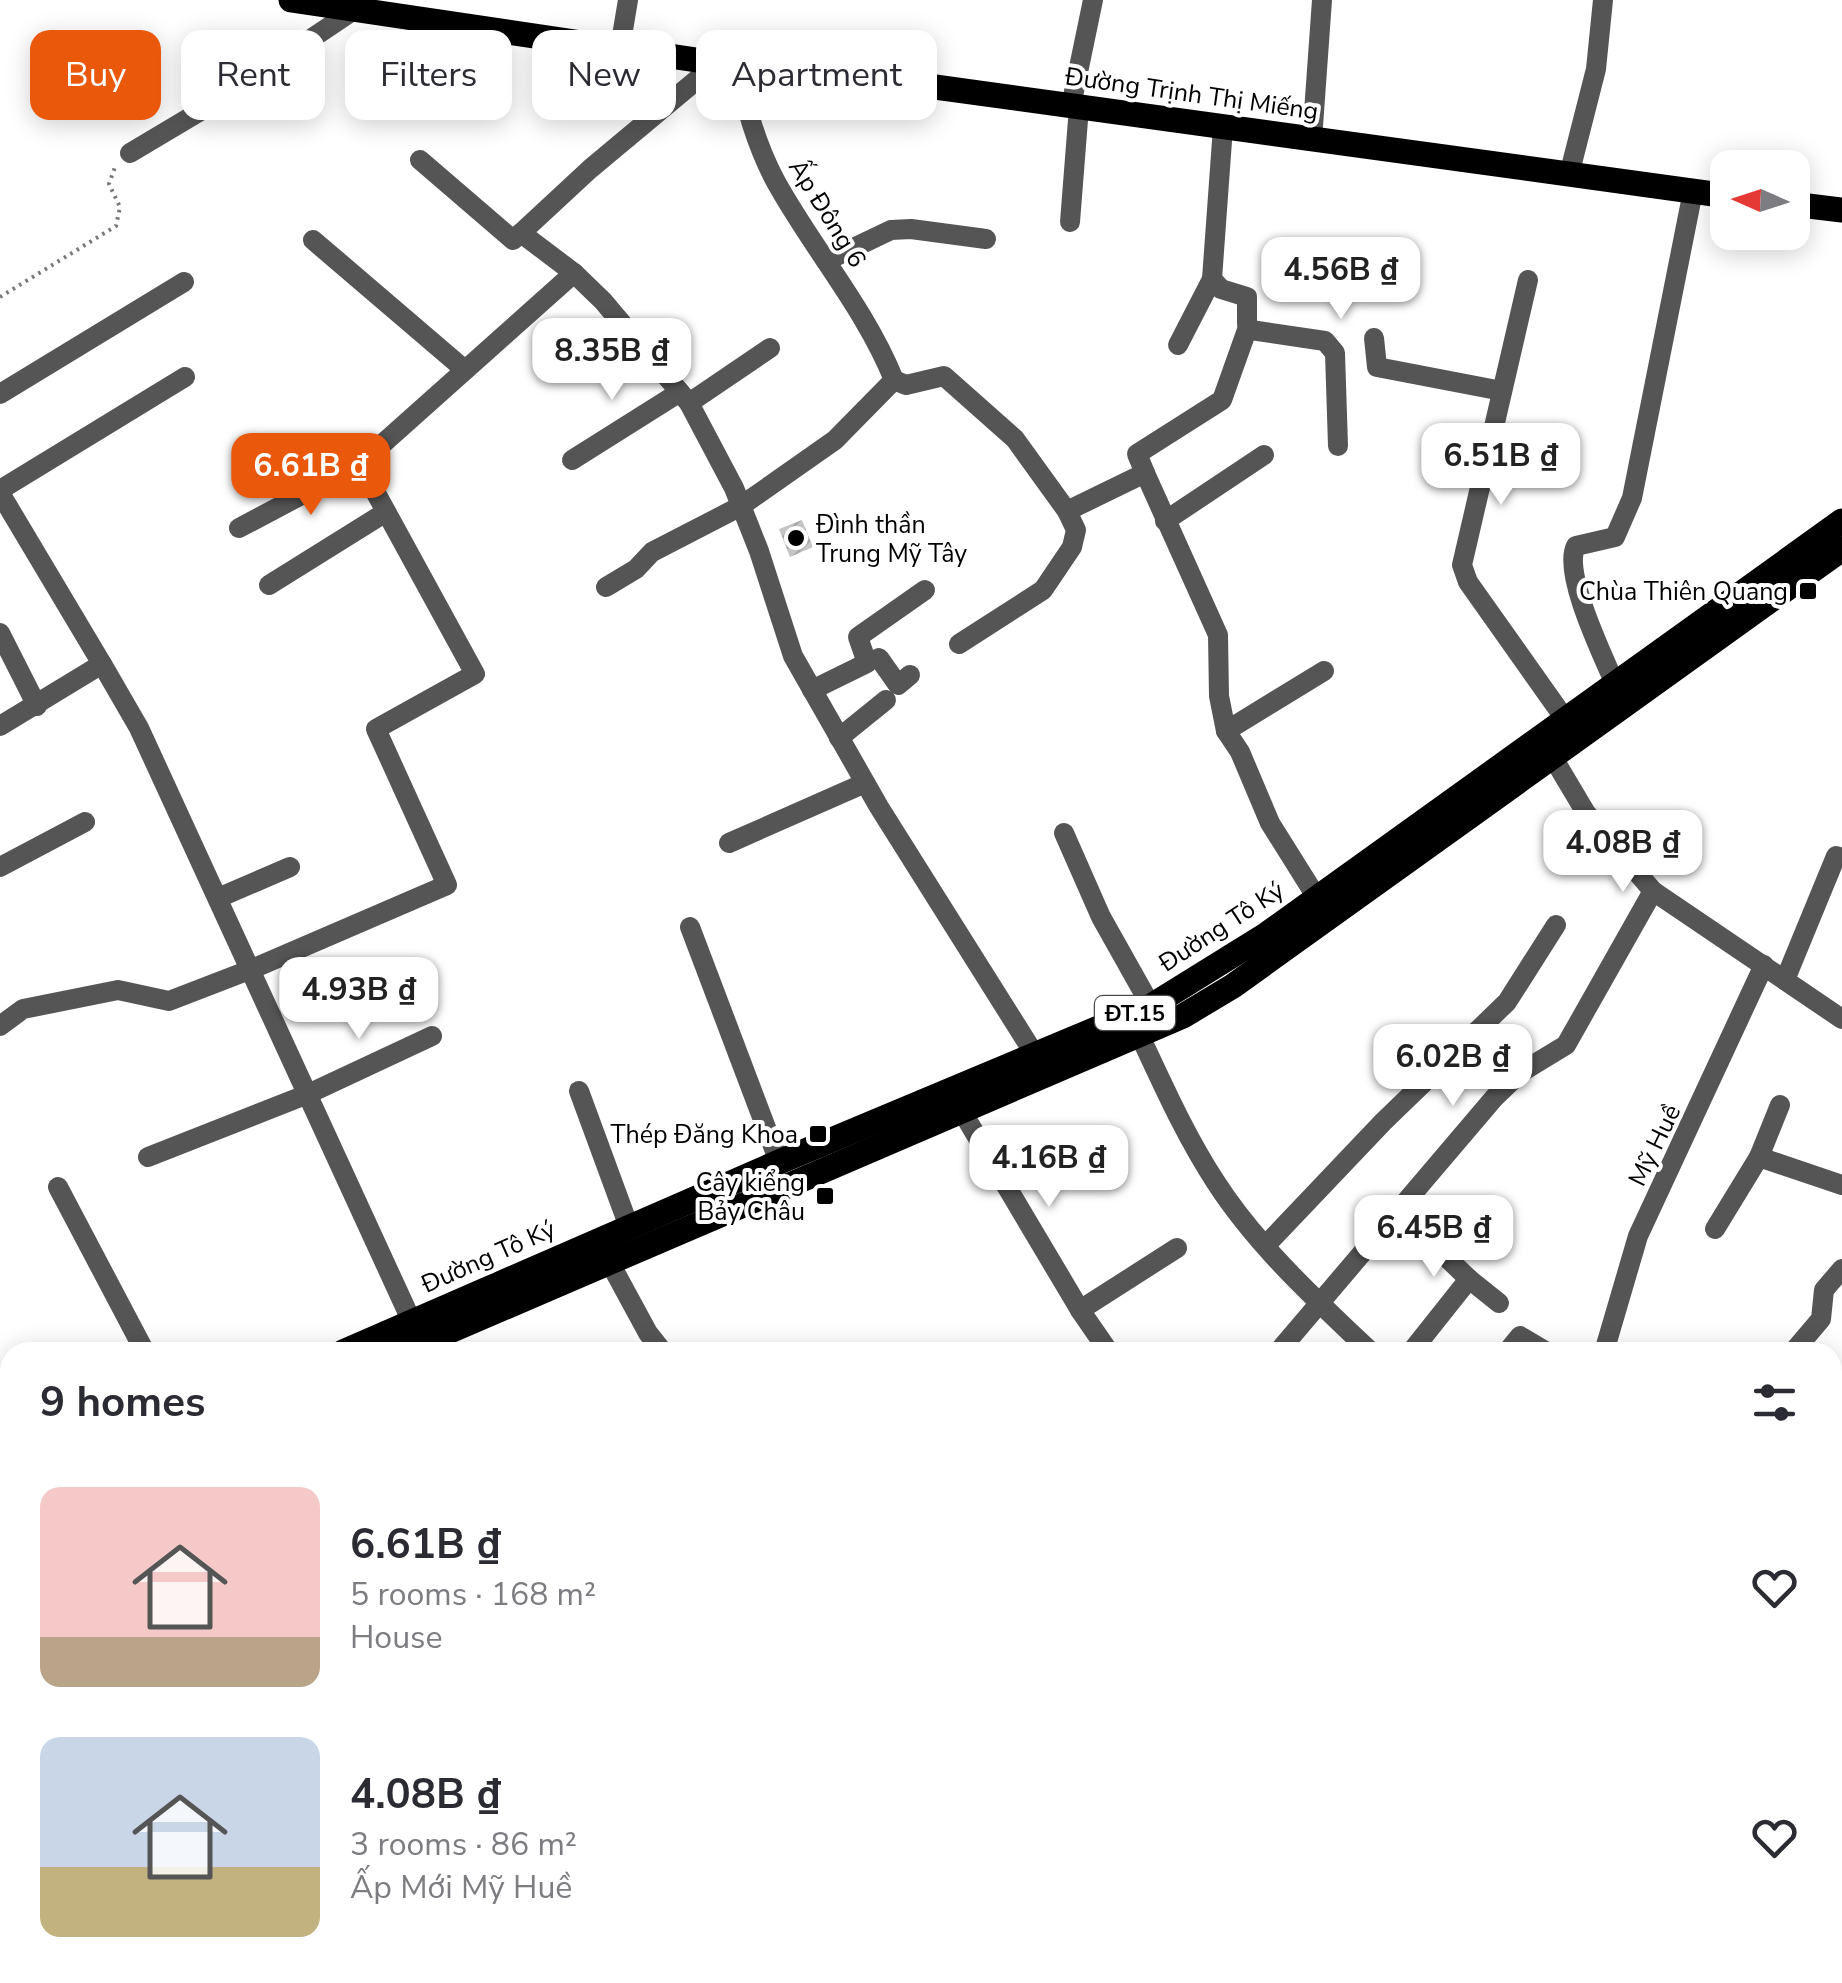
<!DOCTYPE html>
<meta charset="utf-8">
<style>
body{margin:0;font-family:"Nunito Sans",sans-serif;background:#f7f7f7;color:#2b2b33;height:100vh;display:flex;flex-direction:column;font-size:38px;white-space:nowrap}
*{box-sizing:border-box;margin:0}
p{font-size:32px;color:#7c7c81}
.icon{flex:none;width:55px;height:55px;fill:none;stroke:currentColor;stroke-width:2;stroke-linecap:round;stroke-linejoin:round}
.map{position:relative;flex:1;overflow:hidden}
.side{position:absolute;left:0px;top:1342px;width:1842px;height:642px;display:flex;flex-direction:column;background:#fff;border-radius:30px 30px 0 0;box-shadow:0 5px 25px #0003}
.side>*{flex:none}
.hud{position:absolute;left:30px;top:30px;width:1000px;height:90px;display:flex;gap:20px}
.needle{width:65px;rotate:273deg}
.controls{position:absolute;left:1710px;top:150px;display:grid;gap:20px}
.controls a{display:grid;place-items:center;width:100px;height:100px;border-radius:20px;background:#fff;box-shadow:0 5px 25px #0003;font-size:50px}
.price{position:absolute;translate:-50% -85px;padding:0 22px;border-radius:20px;background:#fff;color:#222;font-size:32px;line-height:65px;filter:drop-shadow(0 2px 5px #0008)}
.price::after{content:'';position:absolute;left:50%;top:60px;width:30px;height:22px;margin-left:-15px;background:inherit;clip-path:polygon(0 0,100% 0,50% 100%)}
.price.current{background:#ea580c;color:#fff}
ul{padding:0;list-style:none}
li{display:flex;align-items:center;gap:30px;height:250px;padding:0 40px}
li span{display:grid;place-items:center;flex:none;width:280px;height:200px;border-radius:20px;color:#555}
li>.icon{margin-inline-start:auto}
span .icon{width:120px;height:120px;fill:#fffc;stroke-width:1}
li b{font-size:42px}
h2{display:flex;justify-content:space-between;align-items:center;height:120px;padding:0 40px;font-size:42px}
.chip{padding:0 35px;border-radius:20px;background:#fff;box-shadow:0 5px 25px #0003;font-size:35px;line-height:90px}
.chip.current{background:#ea580c;color:#fff}
.map>svg:first-child{display:block}
</style>
<div class="map">
<svg width="1842" height="1983" viewBox="0 0 1842 1983">
<defs>
<pattern id="building-hatch" width="6" height="6" patternUnits="userSpaceOnUse" patternTransform="scale(2.5)"><rect width="6" height="6" fill="#c4c4c4"/><path d="M-1 1l2-2M0 6l6-6M5 7l2-2" fill="none" stroke="#a7a7a7"/></pattern>
</defs>
<rect width="100%" height="100%" fill="#fff"/>
<polygon fill="url(#building-hatch)" points="802,520 813,547 790,557 779,529"/>
<g fill="none" stroke-linecap="round" stroke-linejoin="round">
<polyline stroke="#777" stroke-width="4" stroke-dasharray="2.5 5" stroke-linecap="butt" points="0,297 116,226 120,207 109,184 115,167"/>
<g stroke="#555" stroke-width="20">
<polyline points="620,48 628,0"/>
<polyline points="717,63 590,169 521,233 574,273 603,301 689,403 734,488 759,551 793,656 879,807 1035,1055"/>
<path d="M737 66C746 107 756 145 776 182 813 249 865 308 894 380"/>
<polyline points="1071,106 1093,0"/>
<polyline points="1223,127 1212,279 1221,289 1247,297 1247,324 1251,330 1325,341 1335,353 1338,446"/>
<polyline points="1312,140 1322,0"/>
<polyline points="130,153 224,97 354,10"/>
<polyline points="420,160 513,240 521,233"/>
<polyline points="1569,175 1596,69 1603,0"/>
<polyline points="1070,222 1079,107"/>
<polyline points="313,240 465,370"/>
<polyline points="826,261 891,230 911,229 986,239"/>
<polyline points="1528,280 1462,565 1468,582 1565,719"/>
<polyline points="1374,338 1377,367 1502,391"/>
<polyline points="1178,345 1212,279"/>
<polyline points="894,380 906,385 944,376 1015,439 1067,511 1145,473 1218,635 1219,696 1226,731 1240,752 1270,823 1317,898"/>
<polyline points="0,394 184,282"/>
<polyline points="689,403 770,348"/>
<polyline points="572,460 680,392"/>
<polyline points="1145,473 1137,454 1222,400 1248,327"/>
<polyline points="0,490 185,377"/>
<polyline points="0,493 102,664 0,726"/>
<polyline points="1165,521 1264,455"/>
<polyline points="239,528 360,464"/>
<polyline points="269,585 386,512"/>
<polyline points="606,587 636,569 652,552 741,506 835,440 894,380"/>
<polyline points="0,633 37,706"/>
<polyline points="959,644 1043,590 1072,547 1076,530 1067,511"/>
<polyline points="879,658 898,685 910,675"/>
<polyline points="102,664 139,728 412,1322"/>
<path d="M1615 684C1603 656 1562 572 1576 546L1615 537 1632 498 1693 191"/>
<polyline points="812,690 867,663 858,637 925,590"/>
<polyline points="1226,731 1324,671"/>
<polyline points="839,738 886,700"/>
<polyline points="1552,756 1586,813 1653,891 1842,1019"/>
<polyline points="1064,833 1101,917 1151,1006"/>
<polyline points="729,843 865,783"/>
<polyline points="0,867 85,822"/>
<polyline points="218,898 290,867"/>
<polyline points="690,927 779,1162"/>
<polyline points="1785,980 1836,856 1842,858"/>
<polyline points="0,1026 23,1009 118,990 169,1001 252,969 447,885 376,729 475,674 360,464 574,273"/>
<path d="M1140 1036C1163 1085 1185 1135 1215 1181 1256 1245 1316 1300 1371 1352"/>
<polyline points="579,1091 629,1227"/>
<polyline points="954,1098 1080,1310 1109,1352"/>
<polyline points="148,1157 308,1094 432,1036"/>
<polyline points="1759,1157 1780,1105"/>
<polyline points="58,1187 145,1352"/>
<polyline points="1399,1212 1469,1279 1411,1352"/>
<polyline points="1715,1229 1759,1157 1842,1185"/>
<polyline points="1266,1245 1383,1122 1507,1002 1556,925"/>
<polyline points="610,1263 648,1333 663,1352"/>
<polyline points="1469,1279 1499,1303"/>
<polyline points="1080,1310 1177,1248"/>
<polyline points="1278,1352 1494,1098 1520,1073 1566,1045 1653,891"/>
<polyline points="1507,1352 1520,1336 1547,1352"/>
<polyline points="1604,1352 1638,1236 1764,965"/>
<polyline points="1793,1352 1821,1319 1824,1290 1842,1269"/>
<polyline points="0,1597 10,1606"/>
<polyline points="1832,1727 1842,1733"/>
<polyline points="0,1881 10,1890"/>
<polyline points="110,1975 118,1983"/>
<polyline points="1300,1975 1309,1983"/>
<polyline points="35,1983 55,1975"/>
<polyline points="396,1983 407,1975"/>
<polyline points="1015,1983 1022,1975"/>
</g>
<g stroke="#000" stroke-width="25">
<polyline points="291,0 737,66 935,87 1728,196"/>
<polyline points="1792,204 1842,210"/>
<polyline points="343,1352 779,1162 1151,1006 1267,934 1842,521"/>
<polyline points="401,1352 1183,1016 1233,986 1842,549"/>
<polyline points="0,1502 10,1497"/>
<polyline points="0,1529 10,1525"/>
</g>
</g>
<g fill="#000" stroke="#fff" stroke-width="4">
<circle cx="796" cy="538" r="10"/>
<rect x="1798" y="581" width="20" height="20" rx="5"/>
<rect x="808" y="1124" width="20" height="20" rx="5"/>
<rect x="815" y="1186" width="20" height="20" rx="5"/>
</g>
<g text-anchor="middle" stroke-width="8" stroke-linejoin="round" paint-order="stroke">
<rect fill="#fff" stroke="#4c4c4c" stroke-width="2.5" x="1095" y="996" width="80" height="34" rx="8"/>
<g font-size="22" font-weight="bold" fill="#000">
<text x="1135" y="1021">ĐT.15</text>
</g>
<g font-size="25" fill="#000" stroke="#fff">
<text transform="translate(1192 93) rotate(8)" y="9">Đường Trịnh Thị Miếng</text>
<text transform="translate(828 213) rotate(58)" y="9">Ấp Đông 6</text>
<text transform="translate(1221 926) rotate(-33)" y="9">Đường Tô Ký</text>
<text transform="translate(1654 1145) rotate(-64)" y="9">Mỹ Huề</text>
<text transform="translate(488 1256) rotate(-24)" y="9">Đường Tô Ký</text>
</g>
<g font-size="25" fill="#000" stroke="#fff" text-anchor="end">
<text x="816" y="533" text-anchor="start">Đình thần<tspan x="816" dy="29">Trung Mỹ Tây</tspan></text>
<text x="1788" y="600">Chùa Thiên Quang</text>
<text x="798" y="1143">Thép Đăng Khoa</text>
<text x="805" y="1191">Cây kiểng<tspan x="805" dy="29">Bảy Châu</tspan></text>
</g>
</g>
</svg>
<div class="controls">
<a><svg class="needle" viewBox="-14 -14 28 28"><path d="M0-13l5 13h-10z" fill="#e53935"/><path d="M0 13l5-13h-10z" fill="#7c7c81"/></svg></a>
</div>
<b class="price" style="left:1341px;top:322px">4.56B ₫</b>
<b class="price" style="left:612px;top:403px">8.35B ₫</b>
<b class="price" style="left:1501px;top:508px">6.51B ₫</b>
<b class="price current" style="left:311px;top:518px">6.61B ₫</b>
<b class="price" style="left:1623px;top:895px">4.08B ₫</b>
<b class="price" style="left:359px;top:1042px">4.93B ₫</b>
<b class="price" style="left:1453px;top:1109px">6.02B ₫</b>
<b class="price" style="left:1049px;top:1210px">4.16B ₫</b>
<b class="price" style="left:1434px;top:1280px">6.45B ₫</b>
<div class="hud">
<a class="chip current">Buy</a>
<a class="chip">Rent</a>
<a class="chip">Filters</a>
<a class="chip">New</a>
<a class="chip">Apartment</a>
</div>
<section class="side">
<h2>9 homes<svg class="icon" aria-label="filters" viewBox="0 0 24 24"><path d="M4 7h16M4 17h16"/><circle cx="9" cy="7" r="2"/><circle cx="15" cy="17" r="2"/></svg></h2>
<ul>
<li><span style="background:linear-gradient(#f6c9c9 75%,#b9a48a 0)"><svg class="icon" aria-label="home" viewBox="0 0 24 24"><path d="M3 11l9-7 9 7M6 9v11h12V9"/></svg></span><div><b>6.61B ₫</b><p>5 rooms · 168 m²</p><p>House</p></div><svg class="icon" aria-label="heart" viewBox="0 0 24 24"><path d="M12 20l-8-8c-3-5 5-10 8-4 3-6 11-1 8 4z"/></svg></li>
<li><span style="background:linear-gradient(#c9d6e8 65%,#c2b280 0)"><svg class="icon" aria-label="home" viewBox="0 0 24 24"><path d="M3 11l9-7 9 7M6 9v11h12V9"/></svg></span><div><b>4.08B ₫</b><p>3 rooms · 86 m²</p><p>Ấp Mới Mỹ Huề</p></div><svg class="icon" aria-label="heart" viewBox="0 0 24 24"><path d="M12 20l-8-8c-3-5 5-10 8-4 3-6 11-1 8 4z"/></svg></li>
</ul>
</section>
</div>
